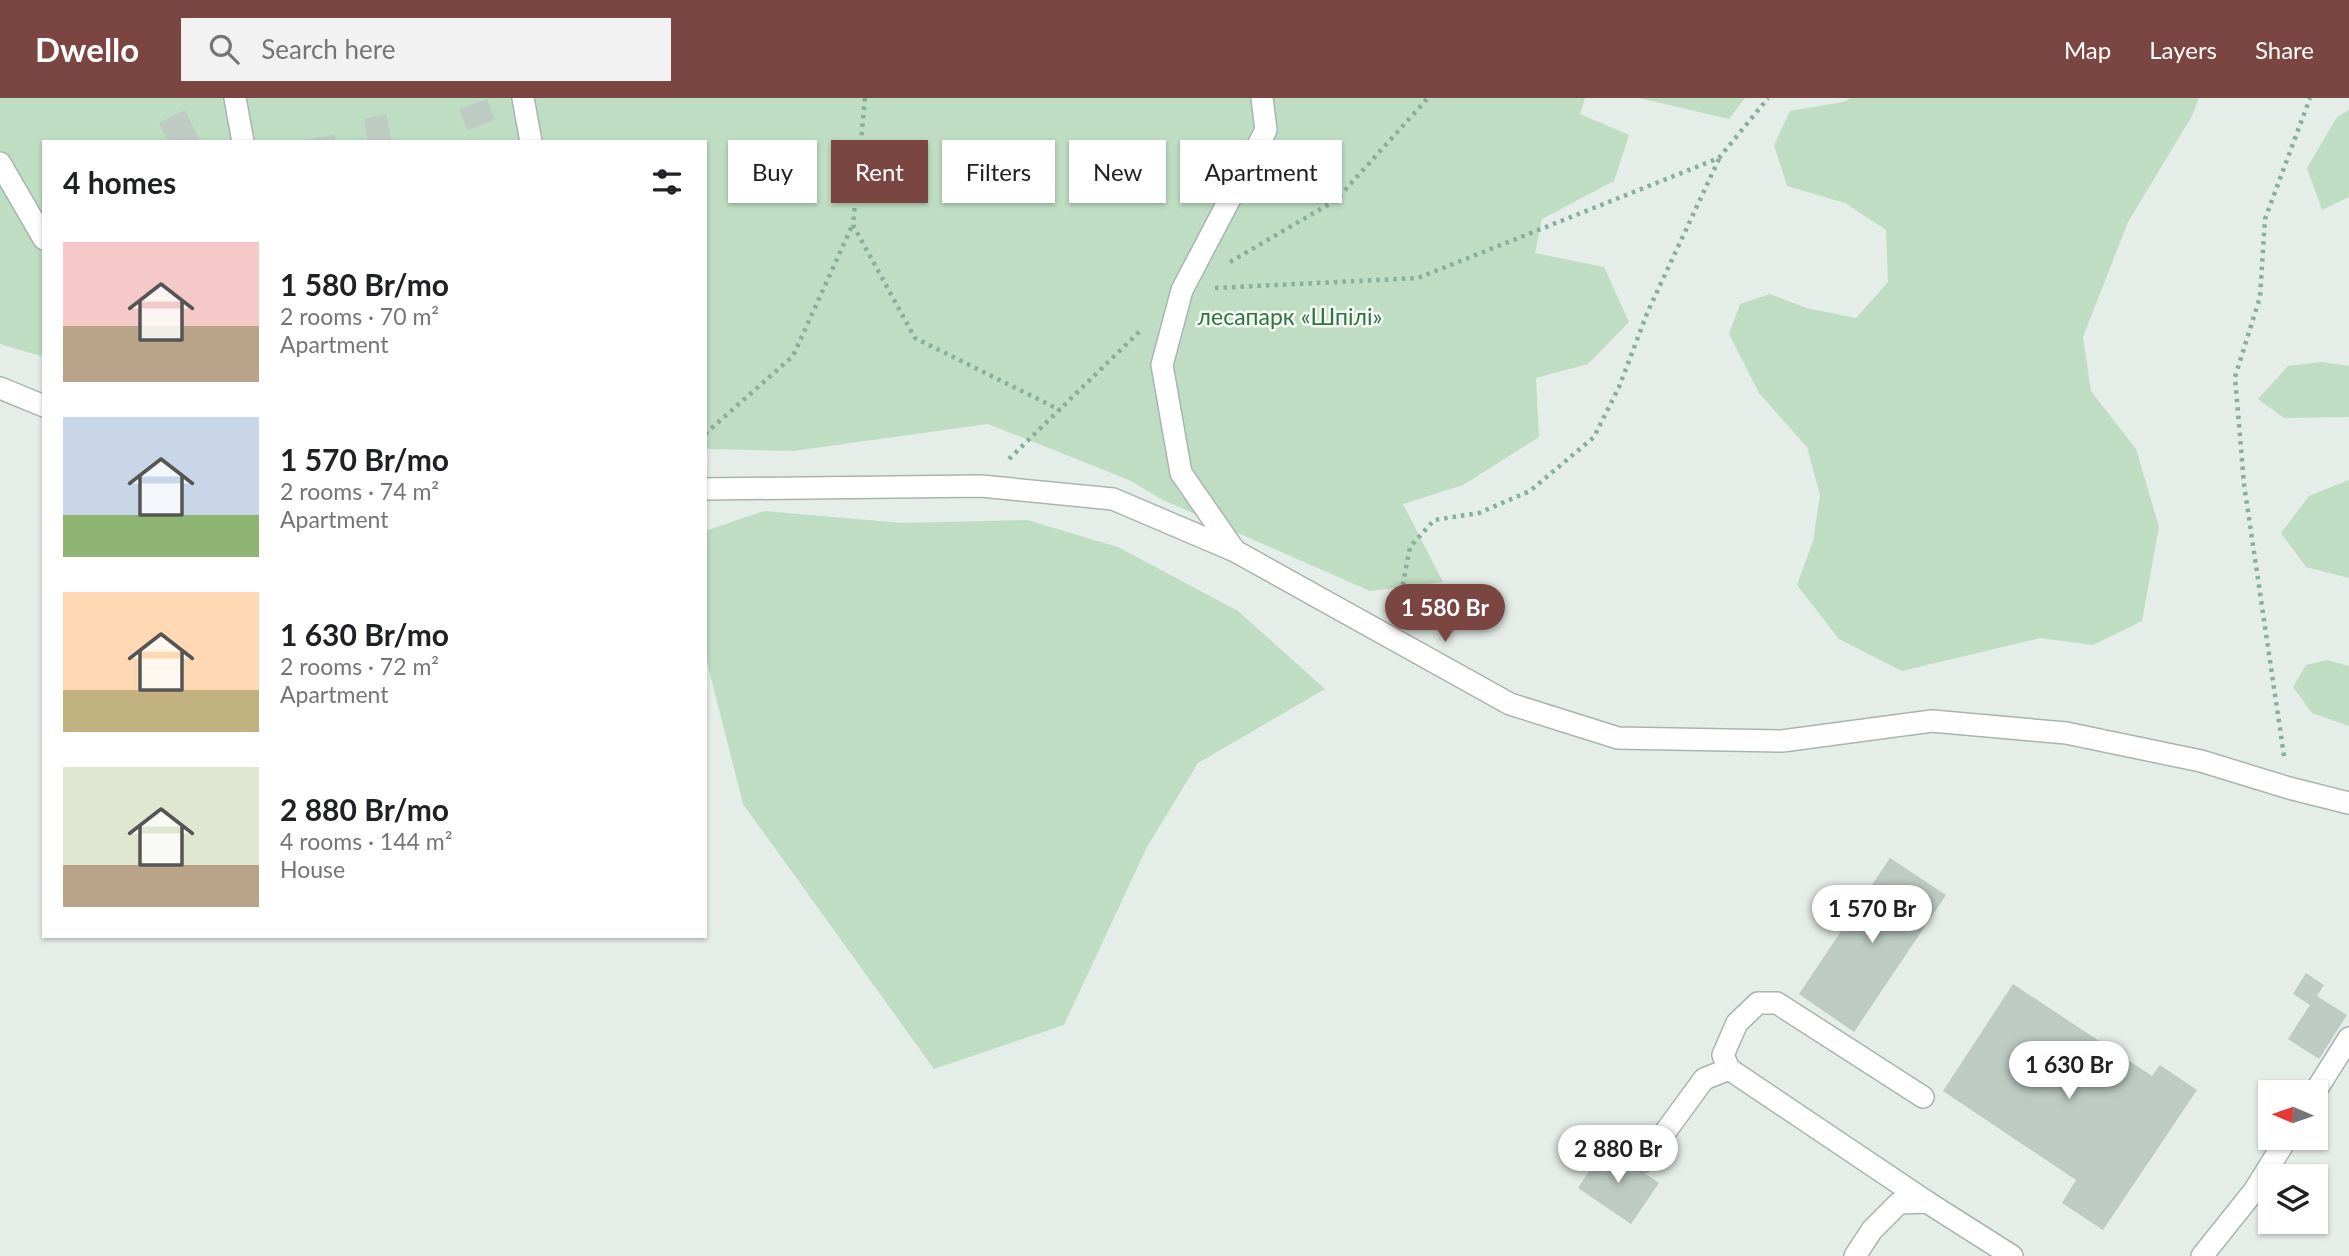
<!DOCTYPE html>
<meta charset="utf-8">
<style>
body{margin:0;font-family:Lato,sans-serif;background:#f2f2f2;color:#202124;height:100vh;display:flex;flex-direction:column;font-size:26px;white-space:nowrap}
*{box-sizing:border-box;margin:0}
p{font-size:23px;color:#757577}
.icon{flex:none;width:38px;height:38px;fill:none;stroke:currentColor;stroke-width:2;stroke-linecap:round;stroke-linejoin:round}
.map{position:relative;flex:1;overflow:hidden}
.details{position:absolute;left:42px;top:42px;width:665px;height:798px;display:flex;flex-direction:column;background:#fff;border-radius:0px;box-shadow:0 2px 5px #0004}
.details>*{flex:none}
.top-card{position:absolute;left:728px;top:42px;width:665px;height:63px;display:flex;gap:14px}
.needle{width:46px;rotate:272deg}
.tools{position:absolute;left:2258px;top:982px;display:grid;gap:14px}
.tools a{display:grid;place-items:center;width:70px;height:70px;border-radius:0px;background:#fff;box-shadow:0 2px 5px #0004;font-size:35px}
.price{position:absolute;translate:-50% -60px;padding:0 16px;border-radius:24px;background:#fff;color:#222;font-size:23px;line-height:46px;filter:drop-shadow(0 2px 4px #0008)}
.price::after{content:'';position:absolute;left:50%;top:42px;width:21px;height:16px;margin-left:-10px;background:inherit;clip-path:polygon(0 0,100% 0,50% 100%)}
.price.selected{background:#7b4541;color:#fff}
ul{padding:0;list-style:none}
li{display:flex;align-items:center;gap:21px;height:175px;padding:0 21px}
li span{display:grid;place-items:center;flex:none;width:196px;height:140px;border-radius:0px;color:#555}
li>.icon{margin-inline-start:auto}
span .icon{width:84px;height:84px;fill:#fffc;stroke-width:1}
li b{font-size:30px}
h2{display:flex;justify-content:space-between;align-items:center;height:84px;padding:0 21px;font-size:30px}
.pill{padding:0 24px;border-radius:0px;background:#fff;box-shadow:0 2px 5px #0004;font-size:24px;line-height:63px}
.pill.selected{background:#7b4541;color:#fff}
header{display:flex;align-items:center;gap:42px;box-sizing:border-box;height:98px;padding:0 35px;background:#7b4541;color:#fff}
header strong{font-size:33px}
nav{display:flex;gap:38px;margin-inline-start:auto;font-size:24px}
.search{width:490px;height:63px;background:#f2f2f2;display:flex;align-items:center;gap:18px;box-sizing:border-box;padding:0 24px;border-radius:0px;color:#757577;font-size:26px}
.map>svg:first-child{display:block}
</style>
<header>
<strong>Dwello</strong>
<div class="search"><svg class="icon" aria-label="search" viewBox="0 0 24 24"><circle cx="10" cy="10" r="6"/><path d="M15 15l6 6"/></svg>Search here</div>
<nav><a>Map</a><a>Layers</a><a>Share</a></nav>
</header>
<div class="map">
<svg width="2349" height="1158" viewBox="0 0 2349 1158">
<rect width="100%" height="100%" fill="#e5ede8"/>
<g fill="#bfddc2">
<polygon points="0,0 1585,0 1580,16 1629,37 1614,83 1542,121 1535,155 1604,169 1629,224 1588,266 1536,280 1539,339 1463,387 1403,406 1443,484 1370,493 1163,402 1129,382 988,326 793,353 705,351 705,44 44,44 44,259 0,246"/>
<polygon points="1639,0 1745,0 1729,21"/>
<polygon points="1851,0 2199,0 2192,18 2128,124 2083,239 2091,293 2136,351 2159,429 2142,523 2093,547 2040,540 1902,573 1839,541 1797,487 1813,443 1820,397 1807,349 1759,295 1729,236 1740,206 1770,196 1806,210 1856,220 1888,184 1886,132 1845,105 1787,88 1774,47 1790,13 1843,4"/>
<polygon points="2349,12 2349,99 2322,112 2307,70 2337,19"/>
<polygon points="2322,264 2349,268 2349,319 2284,320 2258,301 2288,268"/>
<polygon points="2349,382 2349,480 2306,469 2281,435 2309,398"/>
<polygon points="764,413 902,425 1027,422 1118,449 1238,513 1325,591 1198,665 1147,749 1064,927 934,971 743,706 705,556 705,433"/>
<polygon points="2327,562 2349,568 2349,628 2312,615 2293,589 2306,567"/>
</g>
<g fill="#bdcbc3">
<polygon points="487,1 495,22 467,32 459,11"/>
<polygon points="185,12 199,41 194,44 168,44 159,25"/>
<polygon points="386,16 392,44 368,44 364,21"/>
<polygon points="334,36 336,44 302,44 302,43"/>
<polygon points="1890,760 1946,797 1854,934 1799,896"/>
<polygon points="2306,875 2324,887 2317,898 2347,917 2319,961 2288,941 2310,907 2293,896"/>
<polygon points="2013,886 2152,978 2160,967 2197,992 2103,1132 2062,1105 2076,1082 1943,993"/>
<polygon points="1605,1049 1659,1085 1631,1126 1578,1090"/>
</g>
<g fill="none" stroke-linecap="round" stroke-linejoin="round">
<defs>
<g id="service">
<polyline points="235,0 243,44"/>
<polyline points="523,0 531,44"/>
<polyline points="0,65 44,141"/>
<polyline points="2315,994 2349,940"/>
<polyline points="1923,999 1777,905 1758,905 1737,925 1723,957 1729,971 1927,1104"/>
<polyline points="1644,1063 1704,981 1729,971"/>
<polyline points="1855,1158 1872,1132 1899,1105 1927,1104 2012,1158"/>
<polyline points="2202,1158 2254,1093 2287,1040"/>
</g>
<g id="minor">
<polyline points="0,290 44,308"/>
<polyline points="705,391 981,388 1113,401 1235,453 1510,606 1618,640 1782,643 1932,623 2066,635 2201,663 2289,690 2349,705"/>
<polyline points="1235,453 1181,375 1162,267 1182,192 1266,32 1262,0"/>
</g>
</defs>
<use href="#service" stroke="#a8b5ae" stroke-width="24"/>
<use href="#minor" stroke="#a8b5ae" stroke-width="24"/>
<g stroke="#87af9c" stroke-width="4.5" stroke-dasharray="3.5 5" stroke-linecap="butt">
<polyline points="865,0 853,127 915,240 1060,312"/>
<polyline points="1230,164 1336,102 1428,0"/>
<polyline points="1215,190 1418,180 1719,60 1768,0"/>
<polyline points="705,336 793,258 852,128"/>
<polyline points="1009,361 1141,232"/>
<polyline points="1398,512 1410,449 1434,422 1479,415 1530,393 1594,339 1619,289 1648,213 1719,61"/>
<polyline points="2284,658 2244,386 2235,279 2260,199 2265,121 2310,0"/>
</g>
<use href="#service" stroke="#fff" stroke-width="21"/>
<use href="#minor" stroke="#fff" stroke-width="21"/>
</g>
<g text-anchor="middle" stroke-width="5" stroke-linejoin="round" paint-order="stroke">
<g font-size="23" fill="#317340" stroke="#f5faf7">
<text x="1290" y="227">лесапарк «Шпілі»</text>
</g>
</g>
</svg>
<div class="tools">
<a><svg class="needle" viewBox="-14 -14 28 28"><path d="M0-13l5 13h-10z" fill="#e53935"/><path d="M0 13l5-13h-10z" fill="#757577"/></svg></a>
<a><svg class="icon" aria-label="layers" viewBox="0 0 24 24"><path d="M12 4l9 5-9 5-9-5zM3 14l9 5 9-5"/></svg></a>
</div>
<b class="price selected" style="left:1445px;top:546px">1 580 Br</b>
<b class="price" style="left:1872px;top:847px">1 570 Br</b>
<b class="price" style="left:2069px;top:1003px">1 630 Br</b>
<b class="price" style="left:1618px;top:1087px">2 880 Br</b>
<div class="top-card">
<a class="pill">Buy</a>
<a class="pill selected">Rent</a>
<a class="pill">Filters</a>
<a class="pill">New</a>
<a class="pill">Apartment</a>
</div>
<section class="details">
<h2>4 homes<svg class="icon" aria-label="filters" viewBox="0 0 24 24"><path d="M4 7h16M4 17h16"/><circle cx="9" cy="7" r="2"/><circle cx="15" cy="17" r="2"/></svg></h2>
<ul>
<li><span style="background:linear-gradient(#f6c9c9 60%,#b9a48a 0)"><svg class="icon" aria-label="home" viewBox="0 0 24 24"><path d="M3 11l9-7 9 7M6 9v11h12V9"/></svg></span><div><b>1 580 Br/mo</b><p>2 rooms · 70 m²</p><p>Apartment</p></div></li>
<li><span style="background:linear-gradient(#c9d6e8 70%,#8fb573 0)"><svg class="icon" aria-label="home" viewBox="0 0 24 24"><path d="M3 11l9-7 9 7M6 9v11h12V9"/></svg></span><div><b>1 570 Br/mo</b><p>2 rooms · 74 m²</p><p>Apartment</p></div></li>
<li><span style="background:linear-gradient(#ffd9b3 70%,#c2b280 0)"><svg class="icon" aria-label="home" viewBox="0 0 24 24"><path d="M3 11l9-7 9 7M6 9v11h12V9"/></svg></span><div><b>1 630 Br/mo</b><p>2 rooms · 72 m²</p><p>Apartment</p></div></li>
<li><span style="background:linear-gradient(#dfe7d0 70%,#b9a48a 0)"><svg class="icon" aria-label="home" viewBox="0 0 24 24"><path d="M3 11l9-7 9 7M6 9v11h12V9"/></svg></span><div><b>2 880 Br/mo</b><p>4 rooms · 144 m²</p><p>House</p></div></li>
</ul>
</section>
</div>
